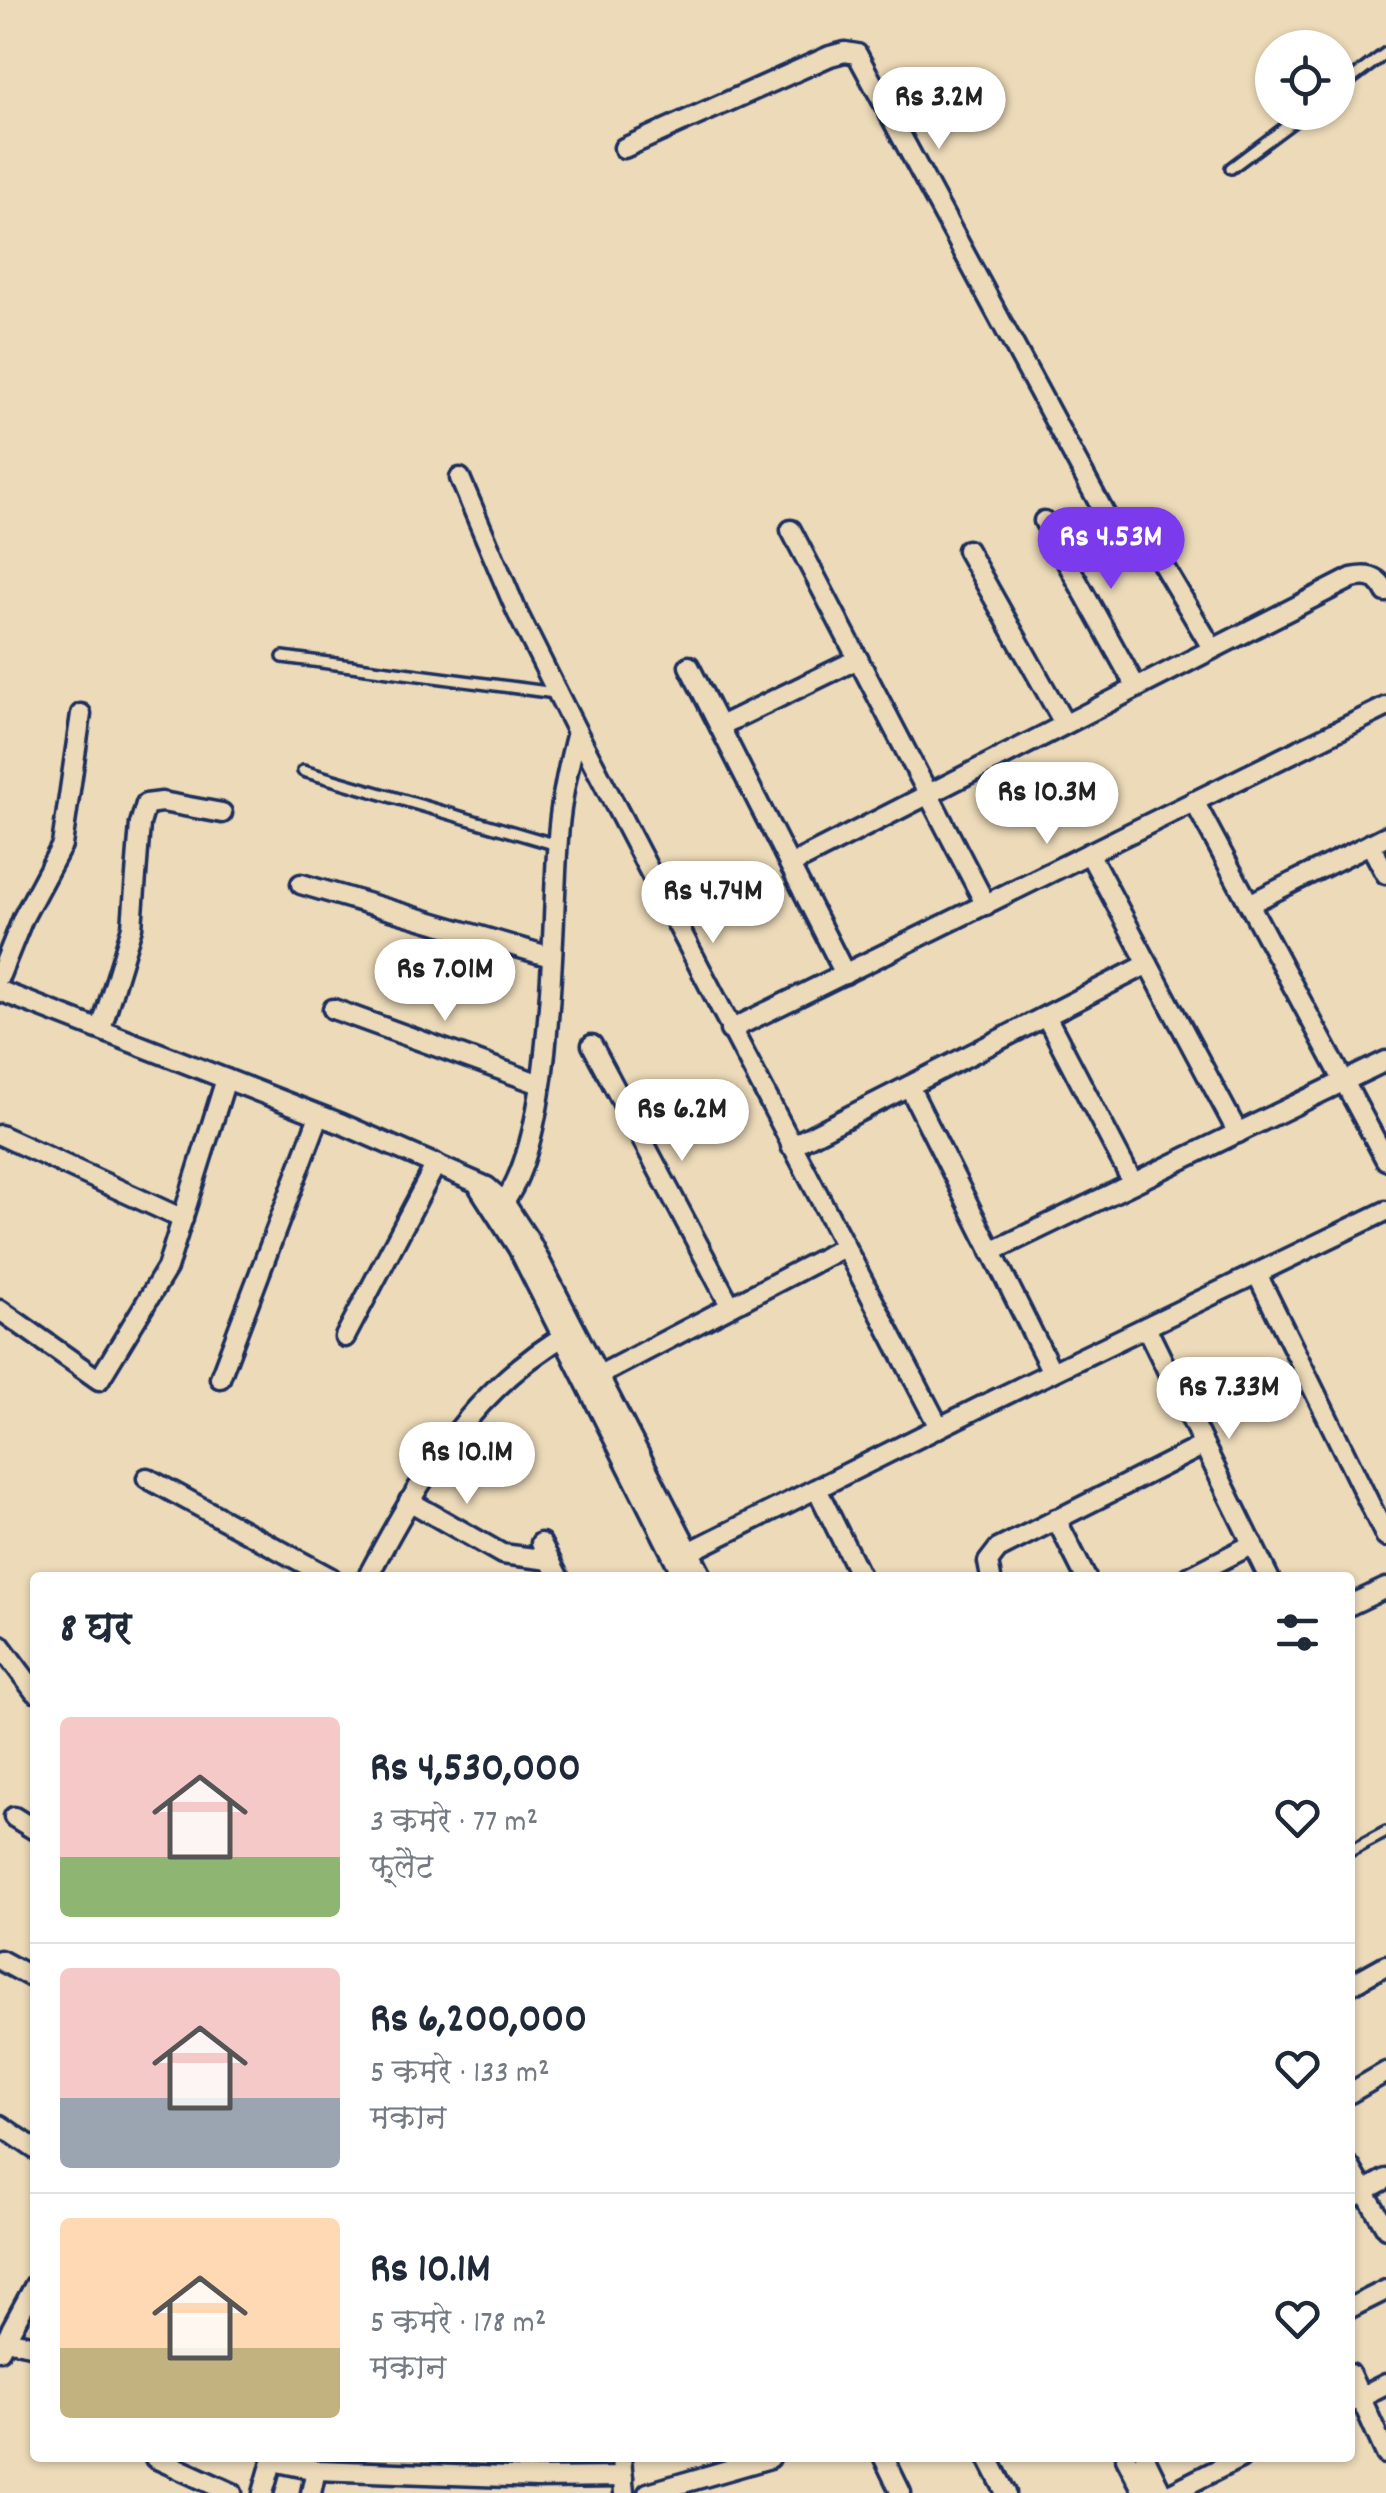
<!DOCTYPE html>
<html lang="hi">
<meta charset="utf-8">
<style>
body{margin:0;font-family:Dekko,"Playpen Sans Deva",sans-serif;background:#f6f6f7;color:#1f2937;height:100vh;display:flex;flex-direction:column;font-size:38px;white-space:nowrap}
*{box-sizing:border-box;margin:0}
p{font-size:32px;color:#747a83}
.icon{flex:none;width:55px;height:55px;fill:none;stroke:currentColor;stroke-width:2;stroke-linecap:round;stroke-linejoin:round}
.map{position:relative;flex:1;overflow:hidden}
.drawer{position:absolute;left:30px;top:1572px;width:1325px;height:890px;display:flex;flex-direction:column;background:#fff;border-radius:10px;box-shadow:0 2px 8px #0004}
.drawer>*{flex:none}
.tools{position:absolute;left:1255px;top:30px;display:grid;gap:20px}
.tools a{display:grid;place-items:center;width:100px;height:100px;border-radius:50%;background:#fff;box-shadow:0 2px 8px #0004;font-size:50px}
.price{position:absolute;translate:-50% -85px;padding:0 22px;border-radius:35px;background:#fff;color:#222;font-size:32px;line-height:65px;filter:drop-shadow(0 2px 5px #0008)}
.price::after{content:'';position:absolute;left:50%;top:60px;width:30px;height:22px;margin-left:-15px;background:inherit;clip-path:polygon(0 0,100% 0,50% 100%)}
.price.active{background:#7c3aed;color:#fff}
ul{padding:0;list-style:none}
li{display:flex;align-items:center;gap:30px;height:250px;padding:0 30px}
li+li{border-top:2px solid #e0e1e3}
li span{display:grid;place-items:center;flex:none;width:280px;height:200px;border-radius:10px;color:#555}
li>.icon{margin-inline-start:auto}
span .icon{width:120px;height:120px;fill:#fffc;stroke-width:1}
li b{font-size:42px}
h2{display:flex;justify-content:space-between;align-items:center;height:120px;padding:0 30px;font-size:42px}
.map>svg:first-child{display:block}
</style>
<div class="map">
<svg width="1386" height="2493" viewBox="0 0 1386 2493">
<rect width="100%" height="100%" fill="#ecdab8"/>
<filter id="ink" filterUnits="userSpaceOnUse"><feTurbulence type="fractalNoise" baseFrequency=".01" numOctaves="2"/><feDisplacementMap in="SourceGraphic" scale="20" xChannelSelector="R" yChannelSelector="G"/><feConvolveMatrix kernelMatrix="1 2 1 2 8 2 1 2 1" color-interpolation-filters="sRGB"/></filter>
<g filter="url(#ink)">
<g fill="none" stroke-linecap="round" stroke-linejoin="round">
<defs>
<g id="service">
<polyline points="1338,89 1386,53"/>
<polyline points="1231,168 1306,112"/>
<polyline points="283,657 555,693"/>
<polyline points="303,771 557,845"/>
<polyline points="1350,1851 1386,1832"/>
</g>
<g id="minor">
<polyline points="624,148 830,56 845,52 857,54 1113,529"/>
<polyline points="460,478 517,612 577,732 939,1427"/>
<polyline points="1044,521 1136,687"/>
<polyline points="791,530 986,905"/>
<polyline points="967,550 1064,723"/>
<path d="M1064 556C1086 544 1114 520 1141 528L1212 648"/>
<polyline points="689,666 845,974"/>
<polyline points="720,726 858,659"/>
<polyline points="1194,801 1386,1160"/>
<polyline points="1370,844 1386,874"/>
<polyline points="1089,853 1238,1133"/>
<path d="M790 865 1352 578C1368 574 1379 577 1386 592"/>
<polyline points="301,884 551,957"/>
<polyline points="1249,904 1386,836"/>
<polyline points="0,975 23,918 62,845 81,714"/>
<polyline points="0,991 342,1124 487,1187 504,1202 530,1242 703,1578"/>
<polyline points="333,1009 540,1084"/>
<polyline points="1046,1016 1133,1183"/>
<polyline points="101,1029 132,927 140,824 146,804 162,802 222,813"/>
<polyline points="730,1030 1386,707"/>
<polyline points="592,1045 730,1305"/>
<polyline points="909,1086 1052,1372"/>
<polyline points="0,1135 183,1219"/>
<polyline points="791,1146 1148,964"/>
<polyline points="480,1189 518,1248 684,1578"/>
<path d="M504 1202C555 1133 551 928 558 838 560 802 568 767 577 732"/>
<polyline points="991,1252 1386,1061"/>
<polyline points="1257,1274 1386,1537"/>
<polyline points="0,1310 99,1380 167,1268 226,1079"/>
<polyline points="1146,1327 1269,1578"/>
<polyline points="345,1337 436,1164"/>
<polyline points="220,1378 319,1116"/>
<polyline points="592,1379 844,1247"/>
<polyline points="147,1478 331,1578"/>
<polyline points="817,1489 861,1578"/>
<polyline points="409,1501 502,1554 550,1560"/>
<polyline points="1056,1519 1086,1578"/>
<polyline points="541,1543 559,1578"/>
<polyline points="675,1559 984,1405 1386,1211"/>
<path d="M367 1578C419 1480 472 1388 571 1332"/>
<polyline points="991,1578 988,1562 998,1549 1204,1445"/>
<polyline points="1187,1578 1253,1544"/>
<polyline points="1350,1605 1386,1588"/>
<polyline points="0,1645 35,1692"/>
<polyline points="14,1817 35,1830"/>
<polyline points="0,1960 35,1979"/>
<polyline points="1350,1985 1386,1965"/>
<polyline points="1350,2093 1386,2072"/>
<polyline points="0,2125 35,2149"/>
<polyline points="1350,2167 1386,2228"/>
<polyline points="1350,2199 1386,2179"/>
<polyline points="1350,2308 1386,2290"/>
<polyline points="6,2340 35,2346"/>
<polyline points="0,2350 35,2285"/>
<polyline points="1350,2374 1386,2454"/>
<polyline points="1350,2402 1386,2384"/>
<polyline points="155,2458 232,2493"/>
<polyline points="621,2458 624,2493"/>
<polyline points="884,2458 901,2493"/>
<polyline points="988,2458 1006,2493"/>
<polyline points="1126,2458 1144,2493"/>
<polyline points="1145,2458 1162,2493"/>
<polyline points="273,2461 316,2470 537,2478 623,2477"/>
<polyline points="263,2493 273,2458"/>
<polyline points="311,2493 316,2470"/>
<polyline points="648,2493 770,2458"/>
<polyline points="1171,2493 1240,2458"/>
</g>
</defs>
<use href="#service" stroke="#1b2f5e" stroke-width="16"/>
<use href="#minor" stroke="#1b2f5e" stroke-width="25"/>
<use href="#service" stroke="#ecdab8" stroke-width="9"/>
<use href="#minor" stroke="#ecdab8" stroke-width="18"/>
</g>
</g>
</svg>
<div class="tools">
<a><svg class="icon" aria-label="locate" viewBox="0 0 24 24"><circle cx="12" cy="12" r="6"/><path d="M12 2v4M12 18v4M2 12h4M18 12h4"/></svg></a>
</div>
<b class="price" style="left:939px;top:152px">Rs 3.2M</b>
<b class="price active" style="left:1111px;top:592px">Rs 4.53M</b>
<b class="price" style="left:1047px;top:847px">Rs 10.3M</b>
<b class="price" style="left:713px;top:946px">Rs 4.74M</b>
<b class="price" style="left:445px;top:1024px">Rs 7.01M</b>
<b class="price" style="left:682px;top:1164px">Rs 6.2M</b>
<b class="price" style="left:1229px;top:1442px">Rs 7.33M</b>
<b class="price" style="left:467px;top:1507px">Rs 10.1M</b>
<section class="drawer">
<h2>8 घर<svg class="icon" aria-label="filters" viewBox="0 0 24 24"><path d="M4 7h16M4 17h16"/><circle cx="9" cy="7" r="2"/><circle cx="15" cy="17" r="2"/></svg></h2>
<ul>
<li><span style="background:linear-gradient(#f6c9c9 70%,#8fb573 0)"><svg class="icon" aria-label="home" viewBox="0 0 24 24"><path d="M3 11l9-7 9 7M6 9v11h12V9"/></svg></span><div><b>Rs 4,530,000</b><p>3 कमरे · 77 m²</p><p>फ़्लैट</p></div><svg class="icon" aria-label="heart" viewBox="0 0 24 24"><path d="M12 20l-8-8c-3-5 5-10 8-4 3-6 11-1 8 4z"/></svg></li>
<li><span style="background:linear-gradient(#f6c9c9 65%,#9aa5b1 0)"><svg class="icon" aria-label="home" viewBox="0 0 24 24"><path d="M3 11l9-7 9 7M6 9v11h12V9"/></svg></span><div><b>Rs 6,200,000</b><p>5 कमरे · 133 m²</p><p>मकान</p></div><svg class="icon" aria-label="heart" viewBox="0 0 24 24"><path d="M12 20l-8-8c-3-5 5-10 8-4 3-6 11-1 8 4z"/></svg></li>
<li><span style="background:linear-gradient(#ffd9b3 65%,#c2b280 0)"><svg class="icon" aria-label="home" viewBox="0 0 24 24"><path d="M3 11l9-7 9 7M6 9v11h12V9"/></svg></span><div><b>Rs 10.1M</b><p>5 कमरे · 178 m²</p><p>मकान</p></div><svg class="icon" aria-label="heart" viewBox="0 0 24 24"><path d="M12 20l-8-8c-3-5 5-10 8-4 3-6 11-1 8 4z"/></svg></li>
</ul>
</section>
</div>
